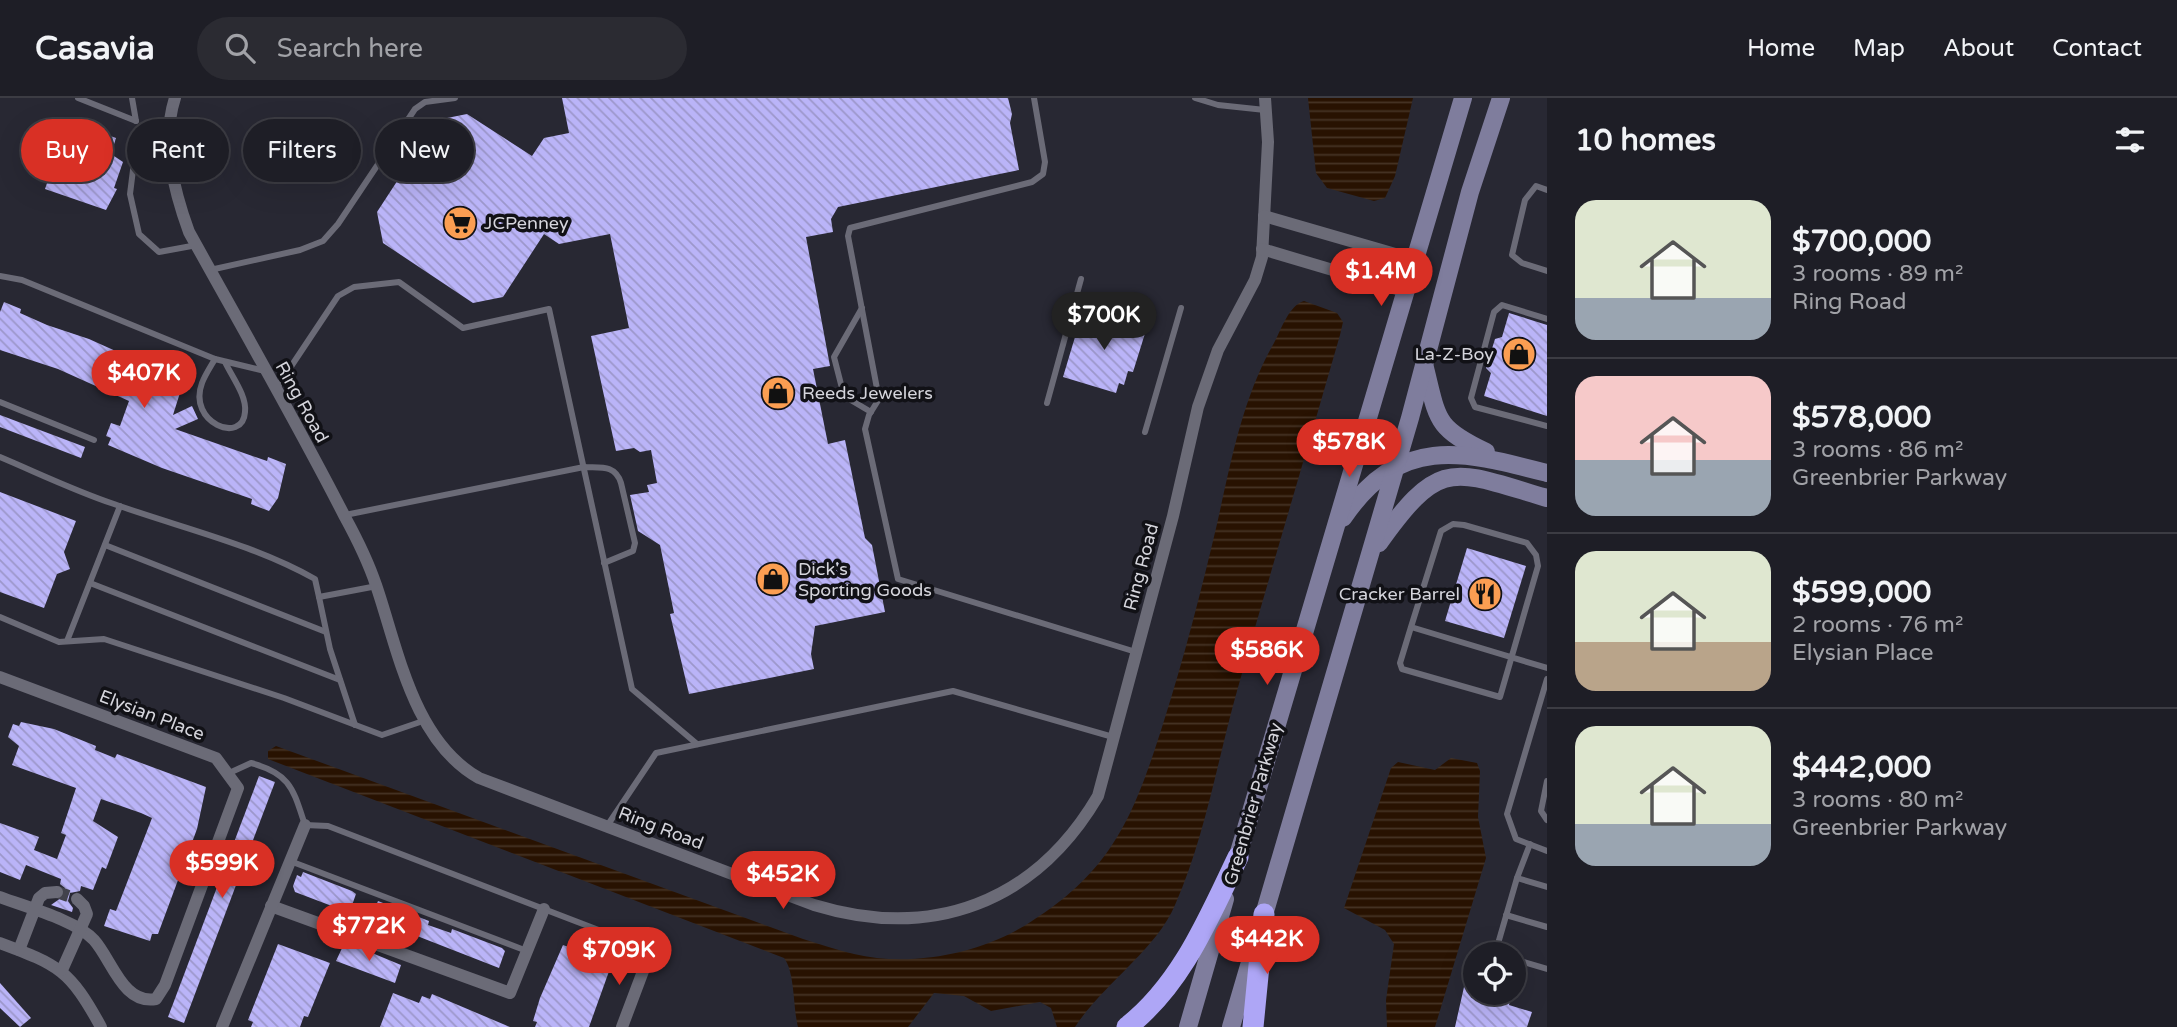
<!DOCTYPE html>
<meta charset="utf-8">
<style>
body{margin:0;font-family:"Varela Round",sans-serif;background:#2b2b32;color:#f1f3f6;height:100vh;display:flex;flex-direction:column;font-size:26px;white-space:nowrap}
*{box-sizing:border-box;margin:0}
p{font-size:23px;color:#a1a2a7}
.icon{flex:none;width:38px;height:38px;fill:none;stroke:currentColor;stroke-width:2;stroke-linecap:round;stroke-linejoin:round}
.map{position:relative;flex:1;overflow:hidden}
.sheet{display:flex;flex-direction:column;background:#1e1e26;width:630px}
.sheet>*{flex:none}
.guide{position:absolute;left:21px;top:21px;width:665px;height:63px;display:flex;gap:14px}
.tools{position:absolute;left:1463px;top:844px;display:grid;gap:14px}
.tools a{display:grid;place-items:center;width:63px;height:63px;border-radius:50%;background:#1e1e26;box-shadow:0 7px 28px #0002,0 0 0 2px #3c3c43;font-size:35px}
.price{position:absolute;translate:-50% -60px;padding:0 16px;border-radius:24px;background:#d93025;color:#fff;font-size:23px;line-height:46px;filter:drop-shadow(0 2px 4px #0008)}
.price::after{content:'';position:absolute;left:50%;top:42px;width:21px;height:16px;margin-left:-10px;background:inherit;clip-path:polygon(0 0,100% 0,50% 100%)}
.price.selected{background:#222;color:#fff}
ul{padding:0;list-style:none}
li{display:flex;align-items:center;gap:21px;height:175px;padding:0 28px}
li+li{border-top:2px solid #3c3c43}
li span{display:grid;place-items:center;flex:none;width:196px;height:140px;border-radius:21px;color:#555}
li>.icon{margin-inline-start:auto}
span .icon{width:84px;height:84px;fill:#fffc;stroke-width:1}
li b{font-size:30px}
h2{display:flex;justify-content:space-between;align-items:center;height:84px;padding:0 28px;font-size:30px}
.tag{padding:0 24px;border-radius:32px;background:#1e1e26;box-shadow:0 7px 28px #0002,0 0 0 2px #3c3c43;font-size:24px;line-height:63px}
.tag.selected{background:#d93025;color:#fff}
header{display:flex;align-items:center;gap:42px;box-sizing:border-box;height:98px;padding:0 35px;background:#1e1e26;border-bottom:2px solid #3c3c43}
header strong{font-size:33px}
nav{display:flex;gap:38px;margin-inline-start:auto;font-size:24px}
.search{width:490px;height:63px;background:#2b2b32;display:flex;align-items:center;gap:18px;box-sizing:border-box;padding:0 24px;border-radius:38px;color:#a1a2a7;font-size:26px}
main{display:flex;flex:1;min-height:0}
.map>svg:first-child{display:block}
</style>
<header>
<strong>Casavia</strong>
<div class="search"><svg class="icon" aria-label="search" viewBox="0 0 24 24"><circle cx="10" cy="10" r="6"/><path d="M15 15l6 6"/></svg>Search here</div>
<nav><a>Home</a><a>Map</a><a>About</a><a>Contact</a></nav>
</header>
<main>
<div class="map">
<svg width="1547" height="929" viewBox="0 0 1547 929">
<defs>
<pattern id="water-rules" width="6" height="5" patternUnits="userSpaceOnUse" patternTransform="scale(1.75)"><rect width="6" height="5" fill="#281201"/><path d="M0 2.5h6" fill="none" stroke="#463425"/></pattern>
<pattern id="building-back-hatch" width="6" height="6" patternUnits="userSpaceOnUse" patternTransform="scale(1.75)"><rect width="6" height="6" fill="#bab4f8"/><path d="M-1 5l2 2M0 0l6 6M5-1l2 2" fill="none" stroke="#9c97ca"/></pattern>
</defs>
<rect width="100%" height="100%" fill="#282833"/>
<g fill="url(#water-rules)">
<polygon points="1308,0 1413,0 1395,78 1385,100 1374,103 1327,90 1316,75"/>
<path d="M1304 203 1337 215 1343 224 1340 237C1306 356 1270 475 1237 593 1217 664 1205 739 1175 807 1156 852 1102 887 1075 929H1057L1051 910 1040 904 991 913 964 898 934 895 908 929H798C793 910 795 874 784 860L268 661V653L276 648 803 841C820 846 837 852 854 856 912 870 984 855 1032 823 1114 771 1135 714 1163 626 1184 560 1201 494 1217 426 1231 364 1242 301 1274 245 1281 232 1289 207 1304 203Z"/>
<polygon points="1451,660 1477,665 1480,673 1478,719 1486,760 1435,929 1387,929 1386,902 1394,846 1385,832 1344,810 1391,670 1398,664 1435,672"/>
</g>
<g fill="url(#building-back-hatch)">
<polygon points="562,0 1008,0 1012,16 1010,25 1019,72 838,109 831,121 833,134 806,139 830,268 813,271 828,346 845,342 865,440 872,447 885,514 815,528 811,556 814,571 689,596 670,516 674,515 660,447 638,433 630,397 649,394 647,387 657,385 651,352 640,354 634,350 616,353 591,238 629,230 610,136 559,146 544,136 503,199 473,205 383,145 377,114 437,22 467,16 532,58 544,40 569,35"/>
<polygon points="68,23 116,40 111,56 123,64 114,90 117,91 106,112 45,91"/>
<polygon points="4,204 21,211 20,215 47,227 89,241 129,259 128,261 184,282 173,317 192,308 198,321 175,331 267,363 268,359 286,366 278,400 269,413 251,406 252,401 162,370 108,347 111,340 106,338 111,325 120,328 129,303 58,271 0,252 0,214"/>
<polygon points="1090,215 1136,229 1137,226 1147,229 1133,274 1128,273 1124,287 1119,285 1116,295 1063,279 1081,219 1088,221"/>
<polygon points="1509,215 1547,227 1547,318 1484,298 1491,275 1486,270 1495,241 1502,239"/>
<polygon points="0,317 85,349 81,360 0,329"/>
<polygon points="0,394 76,423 64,454 70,471 57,476 44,510 0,494"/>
<polygon points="1467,450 1526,468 1504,540 1445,523"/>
<polygon points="21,624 54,631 96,648 95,652 115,660 117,656 206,689 197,731 158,836 152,836 150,843 104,828 110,811 116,813 152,720 141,715 101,701 93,723 118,739 106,771 102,769 93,792 81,788 80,793 70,795 68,803 73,810 72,814 51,807 65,797 65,790 60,786 61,781 26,767 20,782 0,774 0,725 39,739 34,752 57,761 66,737 61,735 76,690 12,667 19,648 8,639 13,626 19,628"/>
<polygon points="259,678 275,684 184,925 168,919"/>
<polygon points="303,774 352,793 356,796 351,810 345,813 295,794 293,788 297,777 301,779"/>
<polygon points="378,803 429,823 428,827 451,835 452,831 502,850 505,853 499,870 371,820"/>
<polygon points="348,845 401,867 395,885 336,863 343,848 347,849"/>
<polygon points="278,846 330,865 308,919 304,918 300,929 251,929 253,924 248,922"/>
<polygon points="563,847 612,865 589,929 535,929 537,924 533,923 540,900"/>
<polygon points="1475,884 1475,894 1505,896 1504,900 1510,902 1509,907 1532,914 1527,929 1455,929 1464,889"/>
<polygon points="0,885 31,920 20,929 0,910"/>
<polygon points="393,895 419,905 422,898 430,901 432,896 510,929 380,929"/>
</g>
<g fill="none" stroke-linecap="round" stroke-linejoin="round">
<polyline stroke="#42424c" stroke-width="12" stroke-dasharray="12 6" stroke-linecap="butt" points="57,794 77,801"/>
<g stroke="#6b6b77" stroke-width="6">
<polyline points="78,0 136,23"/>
<polyline points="132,0 136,23"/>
<polyline points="1034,0 1045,64 1043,76 1032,84 850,130 848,138 879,301 869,317 865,331 898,481 1136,554"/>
<polyline points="1195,0 1218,7 1265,12"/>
<polyline points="170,33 138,32 130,96 139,136 159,154 197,147"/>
<polyline points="1547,92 1536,88 1525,102 1512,157 1522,165 1547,173"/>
<polyline points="210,172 300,152 323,143 338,126 415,11 425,4 455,0"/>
<polyline points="0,178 22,182 215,261 265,273"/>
<polyline points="862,210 834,259 844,298 871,314"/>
<polyline points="1547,221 1502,207 1494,214 1471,300 1475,309 1547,328"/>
<path d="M215 261C211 268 205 277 202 285 187 325 243 347 245 314 247 298 232 279 225 264"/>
<polyline points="276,291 338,198 354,189 399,184 463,230 549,211 632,591 697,646"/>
<polyline points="0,304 94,342"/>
<polyline points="1047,305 1081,181"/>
<polyline points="1145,334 1181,210"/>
<path d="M0 359C38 375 75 393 114 406 181 430 253 446 315 481L319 499 377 488"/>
<path d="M345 417 584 369C600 370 615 366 621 385L635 445 633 453 604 465"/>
<polyline points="105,447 326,534"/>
<polyline points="90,485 340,582"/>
<polyline points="319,499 330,551 355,627"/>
<polyline points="0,519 59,544 104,541 284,600 382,637 426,622"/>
<polyline points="1411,529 1400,565 1402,571 1500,599 1538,468 1536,457 1527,445 1464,427 1453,426 1441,433 1411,529 1547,570"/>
<polyline points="67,543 120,408"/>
<polyline points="1547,581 1507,716 1516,741 1547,753"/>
<path d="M227 676 251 665C291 676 293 691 305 727L328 728 635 846 648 860"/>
<polyline points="1547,683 1541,713 1547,722"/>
<polyline points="607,728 656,655 953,593 1113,639"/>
<polyline points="1530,746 1517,780 1547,789"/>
<polyline points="290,763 527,853"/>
<polyline points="1506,817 1547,829"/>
<polyline points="1495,856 1517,780"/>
<polyline points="1514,861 1547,871"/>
</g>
<g stroke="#6b6b77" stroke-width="12">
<path d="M175 0C161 43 174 93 189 134 241 228 296 323 345 419 357 441 368 463 376 487 398 551 413 643 479 680L814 807C932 843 1035 805 1098 698L1173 418 1198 309 1218 252 1255 182 1262 159 1268 44 1265 0"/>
<polyline points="1264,118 1416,162"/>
<polyline points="1262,151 1407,194"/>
<path d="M0 579 216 660 238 690 165 887 156 901C123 907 112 862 94 842 76 822 26 809 0 799"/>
<polyline points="271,808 510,895 544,811"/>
<path d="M0 845C59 867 70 872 101 929"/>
<polyline points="19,852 39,800 45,795 57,794"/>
<polyline points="62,872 87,816 84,808 77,801"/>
<polyline points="222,929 305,727"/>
<polyline points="622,929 648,860"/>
</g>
<g stroke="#7f7d9d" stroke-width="18">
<path d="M1425 270C1438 322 1435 330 1486 354"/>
<path d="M1343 420C1400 336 1462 353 1547 375"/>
<path d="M1379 445C1441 358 1452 372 1547 400"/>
<polyline points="1234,771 1463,0"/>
<polyline points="1188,929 1225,801"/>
<polyline points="1231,929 1410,320 1470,94 1501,0"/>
</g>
<g stroke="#aea6f6" stroke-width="21">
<path d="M1127 929C1182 886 1209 819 1238 759"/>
<polyline points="1253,929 1264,816"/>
</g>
</g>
<defs>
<symbol id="supermarket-disc" viewBox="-11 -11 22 22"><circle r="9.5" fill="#fb9e52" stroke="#111116"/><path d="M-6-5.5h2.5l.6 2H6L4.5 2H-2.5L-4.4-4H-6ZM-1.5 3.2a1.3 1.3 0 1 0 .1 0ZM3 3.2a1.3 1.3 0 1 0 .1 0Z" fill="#111"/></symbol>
<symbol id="shop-disc" viewBox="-11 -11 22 22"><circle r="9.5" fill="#fb9e52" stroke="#111116"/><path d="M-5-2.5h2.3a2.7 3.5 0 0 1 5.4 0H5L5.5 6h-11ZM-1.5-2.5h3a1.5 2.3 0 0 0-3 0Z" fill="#111"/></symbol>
<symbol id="restaurant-disc" viewBox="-11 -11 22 22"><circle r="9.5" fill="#fb9e52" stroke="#111116"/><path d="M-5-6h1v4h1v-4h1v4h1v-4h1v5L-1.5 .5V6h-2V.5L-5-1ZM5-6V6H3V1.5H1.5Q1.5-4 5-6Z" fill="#111"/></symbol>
</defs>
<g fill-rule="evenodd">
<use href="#supermarket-disc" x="441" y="106" width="38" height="38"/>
<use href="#shop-disc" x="1500" y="237" width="38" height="38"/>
<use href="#shop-disc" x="759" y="276" width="38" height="38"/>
<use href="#shop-disc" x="754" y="462" width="38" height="38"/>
<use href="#restaurant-disc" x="1466" y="477" width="38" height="38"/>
</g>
<g text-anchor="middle" stroke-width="7" stroke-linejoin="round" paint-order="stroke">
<g font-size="18" fill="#d5d5dc" stroke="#111116" text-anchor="start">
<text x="484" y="131">JCPenney</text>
<text x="1494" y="262" text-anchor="end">La-Z-Boy</text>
<text x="802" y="301">Reeds Jewelers</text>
<text x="798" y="477">Dick's<tspan x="798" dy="21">Sporting Goods</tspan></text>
<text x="1460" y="502" text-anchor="end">Cracker Barrel</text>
</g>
<g font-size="18" fill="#d5d5dc" stroke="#111116">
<text transform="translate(302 304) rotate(61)" y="6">Ring Road</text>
<text transform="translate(1141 469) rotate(-75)" y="6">Ring Road</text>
<text transform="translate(152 617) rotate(21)" y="6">Elysian Place</text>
<text transform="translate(1253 706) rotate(-74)" y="6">Greenbrier Parkway</text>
<text transform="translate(661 730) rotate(21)" y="6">Ring Road</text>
</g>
</g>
</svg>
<div class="tools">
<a><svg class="icon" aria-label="locate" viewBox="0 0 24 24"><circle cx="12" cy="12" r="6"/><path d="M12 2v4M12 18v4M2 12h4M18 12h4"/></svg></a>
</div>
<b class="price" style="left:1381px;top:210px">$1.4M</b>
<b class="price selected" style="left:1104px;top:254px">$700K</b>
<b class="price" style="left:144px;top:312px">$407K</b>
<b class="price" style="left:1349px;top:381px">$578K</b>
<b class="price" style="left:1267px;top:589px">$586K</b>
<b class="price" style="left:222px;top:802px">$599K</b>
<b class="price" style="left:783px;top:813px">$452K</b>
<b class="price" style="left:369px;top:865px">$772K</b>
<b class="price" style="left:1267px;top:878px">$442K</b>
<b class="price" style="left:619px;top:889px">$709K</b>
<div class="guide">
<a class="tag selected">Buy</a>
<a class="tag">Rent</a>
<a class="tag">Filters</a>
<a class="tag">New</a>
</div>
</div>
<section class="sheet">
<h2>10 homes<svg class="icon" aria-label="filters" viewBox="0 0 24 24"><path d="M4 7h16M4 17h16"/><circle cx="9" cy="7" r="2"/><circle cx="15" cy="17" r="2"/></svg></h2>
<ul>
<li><span style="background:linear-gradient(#dfe7d0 70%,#9aa5b1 0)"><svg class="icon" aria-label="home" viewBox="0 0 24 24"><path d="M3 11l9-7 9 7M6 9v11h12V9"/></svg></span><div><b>$700,000</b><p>3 rooms · 89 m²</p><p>Ring Road</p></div></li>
<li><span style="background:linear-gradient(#f6c9c9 60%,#9aa5b1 0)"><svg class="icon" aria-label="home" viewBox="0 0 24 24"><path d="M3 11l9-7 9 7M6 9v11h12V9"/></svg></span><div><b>$578,000</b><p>3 rooms · 86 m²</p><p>Greenbrier Parkway</p></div></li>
<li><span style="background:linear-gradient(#dfe7d0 65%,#b9a48a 0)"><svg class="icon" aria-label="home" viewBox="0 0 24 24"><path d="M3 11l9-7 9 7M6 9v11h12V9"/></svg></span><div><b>$599,000</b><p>2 rooms · 76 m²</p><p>Elysian Place</p></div></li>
<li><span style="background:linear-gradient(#dfe7d0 70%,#9aa5b1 0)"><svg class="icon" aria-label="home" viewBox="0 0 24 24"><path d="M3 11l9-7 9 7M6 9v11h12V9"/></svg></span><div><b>$442,000</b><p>3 rooms · 80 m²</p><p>Greenbrier Parkway</p></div></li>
</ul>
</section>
</main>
